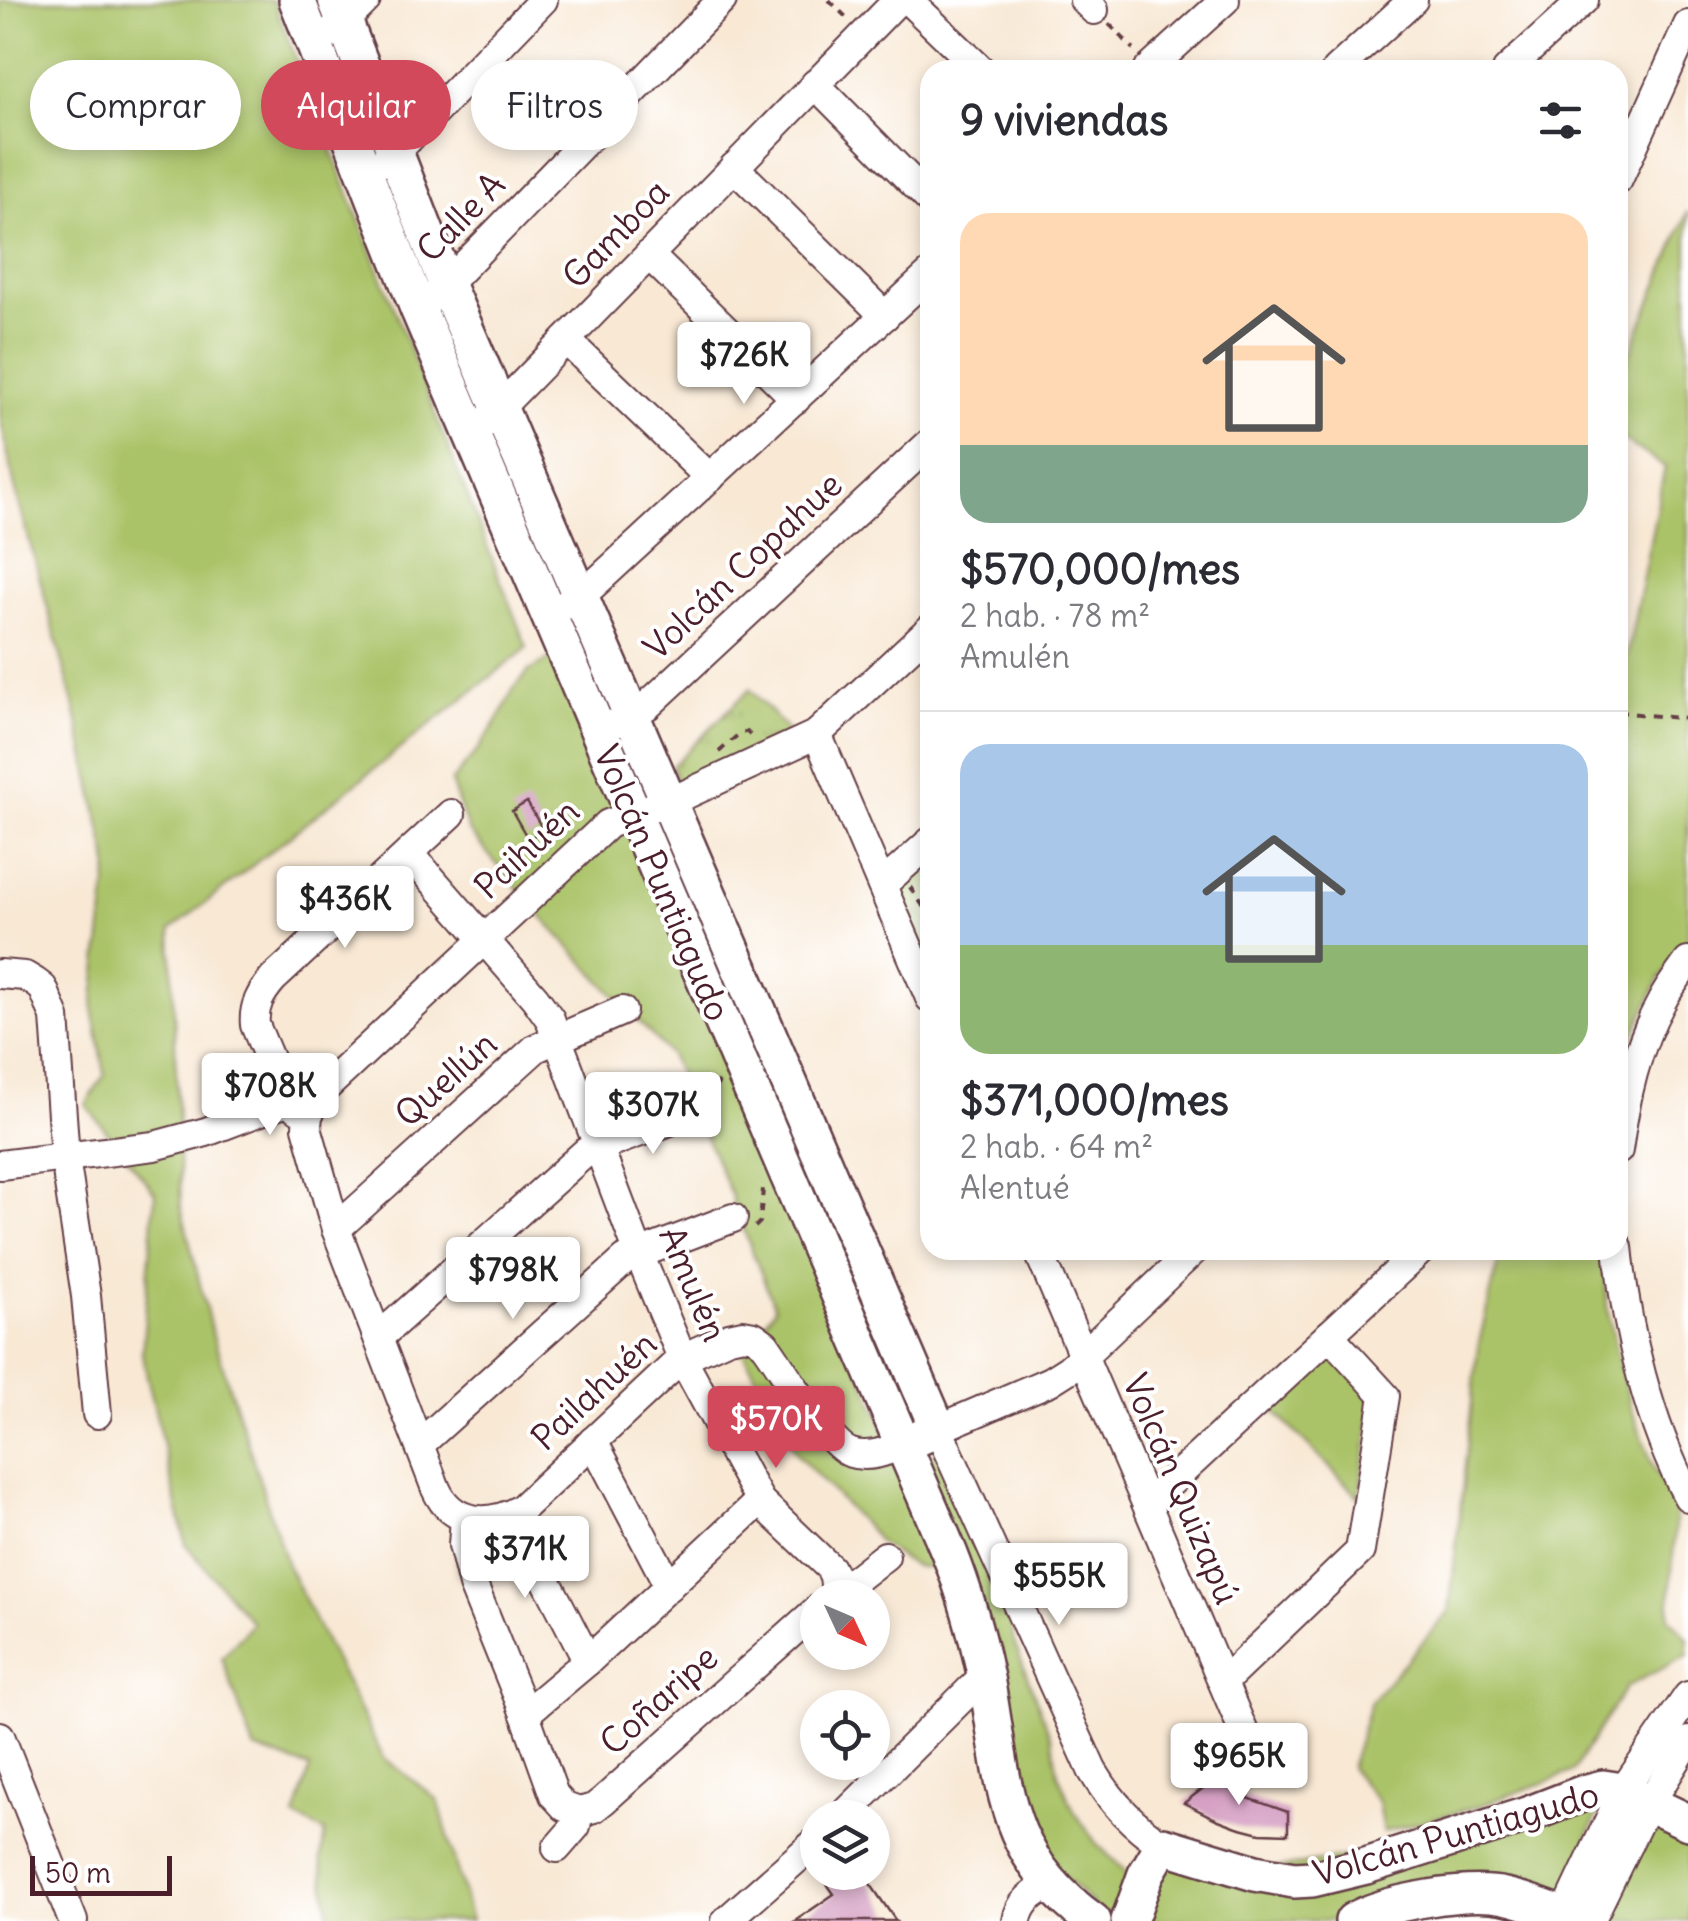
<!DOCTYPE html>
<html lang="es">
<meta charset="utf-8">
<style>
body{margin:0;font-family:Delius,sans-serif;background:#f7f7f7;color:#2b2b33;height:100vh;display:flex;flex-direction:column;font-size:38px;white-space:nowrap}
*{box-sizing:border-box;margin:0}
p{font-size:32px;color:#7c7c81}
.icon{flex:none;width:55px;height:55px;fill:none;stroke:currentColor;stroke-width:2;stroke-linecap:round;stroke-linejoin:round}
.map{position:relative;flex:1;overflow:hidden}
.details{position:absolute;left:920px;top:60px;width:708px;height:1200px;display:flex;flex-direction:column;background:#fff;border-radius:30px;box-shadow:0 5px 15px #0003}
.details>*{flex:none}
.banner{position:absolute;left:30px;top:60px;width:740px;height:90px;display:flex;gap:20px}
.needle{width:65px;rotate:134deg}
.controls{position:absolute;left:800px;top:1580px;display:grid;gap:20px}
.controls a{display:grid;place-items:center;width:90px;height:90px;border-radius:50%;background:#fff;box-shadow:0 5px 15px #0003;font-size:50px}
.scale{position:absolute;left:30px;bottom:25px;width:142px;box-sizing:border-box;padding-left:10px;border:5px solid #4a1f2b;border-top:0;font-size:28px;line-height:35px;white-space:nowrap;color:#4a1f2b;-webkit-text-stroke:8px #fff;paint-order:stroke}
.price{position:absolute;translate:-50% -85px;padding:0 22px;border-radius:10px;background:#fff;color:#222;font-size:32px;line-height:65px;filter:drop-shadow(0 2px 5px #0008)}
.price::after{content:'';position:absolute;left:50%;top:60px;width:30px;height:22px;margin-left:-15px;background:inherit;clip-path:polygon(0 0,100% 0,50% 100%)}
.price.on{background:#d1495b;color:#fff}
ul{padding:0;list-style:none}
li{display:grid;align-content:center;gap:20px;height:530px;padding:0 40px}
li+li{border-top:2px solid #e1e1e2}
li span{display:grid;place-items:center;height:310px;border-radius:30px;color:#555}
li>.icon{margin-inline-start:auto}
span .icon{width:180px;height:180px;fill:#fffc;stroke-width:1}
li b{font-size:42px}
h2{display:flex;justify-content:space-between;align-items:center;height:120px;padding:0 40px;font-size:42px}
.pill{padding:0 35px;border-radius:45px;background:#fff;box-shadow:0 5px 15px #0003;font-size:35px;line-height:90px}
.pill.on{background:#d1495b;color:#fff}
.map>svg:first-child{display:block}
</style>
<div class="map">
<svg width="1688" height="1921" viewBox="0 0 1688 1921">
<defs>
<pattern id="park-tufts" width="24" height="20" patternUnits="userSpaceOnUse" patternTransform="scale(2.5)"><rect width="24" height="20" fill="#aac368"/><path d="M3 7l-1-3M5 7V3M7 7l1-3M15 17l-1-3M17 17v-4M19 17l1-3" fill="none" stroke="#94a75a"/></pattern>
</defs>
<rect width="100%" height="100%" fill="#fff"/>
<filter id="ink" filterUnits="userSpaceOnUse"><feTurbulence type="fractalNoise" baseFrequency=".01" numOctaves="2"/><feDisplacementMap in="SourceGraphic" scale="20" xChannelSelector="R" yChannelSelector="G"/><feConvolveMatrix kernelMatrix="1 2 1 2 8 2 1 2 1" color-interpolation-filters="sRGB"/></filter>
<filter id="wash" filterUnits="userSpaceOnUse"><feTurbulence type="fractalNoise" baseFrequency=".0048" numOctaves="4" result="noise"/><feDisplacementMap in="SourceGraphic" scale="40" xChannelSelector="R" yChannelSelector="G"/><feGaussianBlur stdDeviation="2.25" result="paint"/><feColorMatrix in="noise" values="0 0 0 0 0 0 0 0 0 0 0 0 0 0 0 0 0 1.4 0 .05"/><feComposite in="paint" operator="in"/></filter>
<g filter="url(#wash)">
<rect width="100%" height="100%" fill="#f8e8d4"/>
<g fill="#aac368" stroke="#7a714a" stroke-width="2.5">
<polygon points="0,0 273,0 527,648 171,930 181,1207 212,1333 287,1565 383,1757 438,1800 471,1921 330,1921 321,1859 325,1832 295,1817 310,1768 254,1749 222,1658 252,1623 186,1545 142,1354 155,1193 86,1105 105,1074 93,1009 109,865 74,704 15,488 0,417"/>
<polygon points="1688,211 1688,940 1660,978 1626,1051 1618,1077 1618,700 1665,467 1618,436 1618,382"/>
<path d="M555 656 943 1565C916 1571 911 1565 890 1550 881 1544 877 1542 872 1533L797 1454 743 1351 775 1308 734 1206 731 1195 702 1128 688 1102 687 1092 670 1055 539 914 468 830 451 782 478 750 501 715 513 690 529 671Z"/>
<polygon points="803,1155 920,1414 913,1423 799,1156"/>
<polygon points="1501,1250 1603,1250 1607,1306 1618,1359 1632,1410 1652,1463 1676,1511 1669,1617 1688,1638 1688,1655 1626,1687 1573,1771 1557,1778 1476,1807 1383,1832 1378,1802 1350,1768 1371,1701 1449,1612 1478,1347"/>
<polygon points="1335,1350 1375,1390 1359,1497 1273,1410"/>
<path d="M933 1454 939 1457 1004 1606 1011 1624 1014 1642 1052 1740 1058 1774 1074 1811 1096 1843 1131 1877C1125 1893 1123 1915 1104 1916L1036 1849 926 1455Z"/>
<polygon points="1601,1806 1559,1904 1344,1921 1140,1921 1167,1863 1223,1877 1502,1831"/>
<polygon points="1650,1822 1688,1833 1688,1921 1608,1921 1606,1918"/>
</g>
<g fill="url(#park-tufts)" stroke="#7a714a" stroke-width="2.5">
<polygon points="750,689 789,732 679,787 672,766"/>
<polygon points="922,863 930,872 930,970 897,890"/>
</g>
<g id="blocks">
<g fill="#d6a0c4">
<polygon points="527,802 543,830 528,839 512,811"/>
<polygon points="1219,1776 1239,1782 1236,1794 1288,1812 1288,1834 1260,1833 1237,1827 1216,1819 1184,1803"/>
<polygon points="838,1872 862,1872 896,1921 795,1921 834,1894 825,1881"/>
</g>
</g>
</g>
<g filter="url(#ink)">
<use href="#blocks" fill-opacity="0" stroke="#643d44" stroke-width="2.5"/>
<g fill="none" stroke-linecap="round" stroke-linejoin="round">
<defs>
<g id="minor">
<polyline points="908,0 981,70"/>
<polyline points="1084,0 1094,10"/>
<polyline points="313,44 344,22 366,0"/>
<polyline points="1148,70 1225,0"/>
<polyline points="1336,70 1413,0"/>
<polyline points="1507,70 1584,0"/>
<polyline points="815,84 930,200"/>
<polyline points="382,162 395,153 543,0"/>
<polyline points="734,167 885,316"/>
<polyline points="1618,180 1688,25"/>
<polyline points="649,255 796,399"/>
<polyline points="434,297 722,0"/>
<polyline points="566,340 710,478"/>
<polyline points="472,436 898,0"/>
<polyline points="565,605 581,596 603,576 930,274"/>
<polyline points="614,724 648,705 930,443"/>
<polyline points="817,734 930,998"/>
<polyline points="409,853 535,998 550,1019 639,1254 682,1358 760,1501 830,1568 834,1576 835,1585"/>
<polyline points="882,885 930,842"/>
<polyline points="0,974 25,976 35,982 43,988 55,1017 65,1158 86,1296 97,1414"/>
<path d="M308 1115 287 1101 255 1025C253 1006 261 993 273 979L451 814"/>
<path d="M1618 1150C1625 1099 1636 1047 1662 1001 1669 987 1679 975 1688 962"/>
<polyline points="0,1165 154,1146 206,1132 287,1101"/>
<polyline points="336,1229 536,1048 622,1011"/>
<path d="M1618 1247C1626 1330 1649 1424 1688 1497"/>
<polyline points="1038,1250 1255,1758"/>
<polyline points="379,1337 586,1152 689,1114"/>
<polyline points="593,1441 669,1586"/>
<polyline points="420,1444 626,1259 733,1218"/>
<path d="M904 1444C887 1451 869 1459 851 1453 827 1445 783 1368 765 1344L754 1336 743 1334 729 1337 682 1358 521 1509C489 1527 452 1525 436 1489L336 1229 307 1127 308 1115 323 1090 608 824 687 794 817 734 930 629"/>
<polyline points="1147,1504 1421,1250"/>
<polyline points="512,1514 588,1661"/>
<polyline points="465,1518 463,1545 473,1585 525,1714 554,1795 565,1807 579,1812"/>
<polyline points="835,1585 853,1581 885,1556"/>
<polyline points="1223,1682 1360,1551 1385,1396 1329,1335"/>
<polyline points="525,1714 588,1661 760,1501"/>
<polyline points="0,1736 73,1921"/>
<polyline points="579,1812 594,1808 604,1800 818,1609"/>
<polyline points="841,1818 985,1675"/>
<path d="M1163 1845C1132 1825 1110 1801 1092 1770L938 1429 1050 1381 1069 1369 1194 1250"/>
<polyline points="557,1848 576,1826 579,1812"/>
<polyline points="1564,1916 1623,1791 1688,1696"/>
<polyline points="726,1921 818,1840"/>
<path d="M1017 1921C1020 1901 1033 1894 1050 1884"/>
<polyline points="1590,1921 1639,1821 1688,1741"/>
</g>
<g id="major">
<path d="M297 0 419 311 949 1552C965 1592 977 1635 986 1678 1005 1780 999 1854 1093 1921"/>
<polyline points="336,0 447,286 938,1429 904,1444"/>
<polyline points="1129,1921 1146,1874 1163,1845 1255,1873 1294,1880 1312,1879 1366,1866 1527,1815 1584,1793 1603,1788 1623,1791 1688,1822"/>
<path d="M1353 1921C1385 1902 1468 1888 1505 1896 1529 1901 1555 1912 1578 1921"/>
</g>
</defs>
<use href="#minor" stroke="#643d44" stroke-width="32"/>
<use href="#major" stroke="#643d44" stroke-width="40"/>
<g stroke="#643d44" stroke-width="4" stroke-dasharray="8 8" stroke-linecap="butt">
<polyline points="829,0 847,18"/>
<polyline points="1109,24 1134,49"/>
<polyline points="1618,712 1688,719"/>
<polyline points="719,752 741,732 747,732 754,739"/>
<polyline points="910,887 930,916"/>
<polyline points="711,1104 712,1094 720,1080"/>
<polyline points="755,1227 760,1222 763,1189"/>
</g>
<use href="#minor" stroke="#fff" stroke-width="28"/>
<use href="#major" stroke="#fff" stroke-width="35"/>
</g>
</g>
<g text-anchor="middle" stroke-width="8" stroke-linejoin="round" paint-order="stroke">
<g font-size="35" fill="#4a1f2b" stroke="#fff">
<text transform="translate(461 217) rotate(-46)" y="12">Calle A</text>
<text transform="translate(616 234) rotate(-46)" y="12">Gamboa</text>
<text transform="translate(743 566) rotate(-43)" y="12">Volcán Copahue</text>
<text transform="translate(527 849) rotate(-43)" y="12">Paihuén</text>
<text transform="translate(662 883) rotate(67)" y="12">Volcán Puntiagudo</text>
<text transform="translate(446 1079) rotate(-42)" y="12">Quellún</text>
<text transform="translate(693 1284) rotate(67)" y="12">Amulén</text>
<text transform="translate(594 1391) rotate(-43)" y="12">Pailahuén</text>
<text transform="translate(1181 1489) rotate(67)" y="12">Volcán Quizapú</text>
<text transform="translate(659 1700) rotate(-42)" y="12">Coñaripe</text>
<text transform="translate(1456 1834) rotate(-16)" y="12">Volcán Puntiagudo</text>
</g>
</g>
</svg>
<div class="controls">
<a><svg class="needle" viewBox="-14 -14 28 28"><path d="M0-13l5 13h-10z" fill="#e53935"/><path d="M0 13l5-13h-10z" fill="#7c7c81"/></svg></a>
<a><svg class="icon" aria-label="locate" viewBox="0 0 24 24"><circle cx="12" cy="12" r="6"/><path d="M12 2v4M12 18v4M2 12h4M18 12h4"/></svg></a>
<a><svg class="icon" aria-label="layers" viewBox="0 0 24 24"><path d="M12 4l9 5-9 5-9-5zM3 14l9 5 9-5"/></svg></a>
</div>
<div class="scale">50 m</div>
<b class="price" style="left:744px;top:407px">$726K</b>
<b class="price" style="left:345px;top:951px">$436K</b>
<b class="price" style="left:270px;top:1138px">$708K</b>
<b class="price" style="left:653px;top:1157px">$307K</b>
<b class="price" style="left:513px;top:1322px">$798K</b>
<b class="price on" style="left:776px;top:1471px">$570K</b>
<b class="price" style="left:525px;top:1601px">$371K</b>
<b class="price" style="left:1059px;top:1628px">$555K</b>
<b class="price" style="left:1239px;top:1808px">$965K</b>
<div class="banner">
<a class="pill">Comprar</a>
<a class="pill on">Alquilar</a>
<a class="pill">Filtros</a>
</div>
<section class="details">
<h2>9 viviendas<svg class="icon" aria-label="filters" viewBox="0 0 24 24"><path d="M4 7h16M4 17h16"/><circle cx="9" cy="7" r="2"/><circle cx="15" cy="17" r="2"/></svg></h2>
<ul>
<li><span style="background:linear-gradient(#ffd9b3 75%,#7fa58c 0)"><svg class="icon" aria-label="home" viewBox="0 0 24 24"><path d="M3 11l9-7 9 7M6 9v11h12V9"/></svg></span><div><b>$570,000/mes</b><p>2 hab. · 78 m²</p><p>Amulén</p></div></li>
<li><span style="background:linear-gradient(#a9c7e8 65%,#8fb573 0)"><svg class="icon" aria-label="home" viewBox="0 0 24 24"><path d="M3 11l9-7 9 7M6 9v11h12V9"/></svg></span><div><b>$371,000/mes</b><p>2 hab. · 64 m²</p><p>Alentué</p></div></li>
</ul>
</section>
</div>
